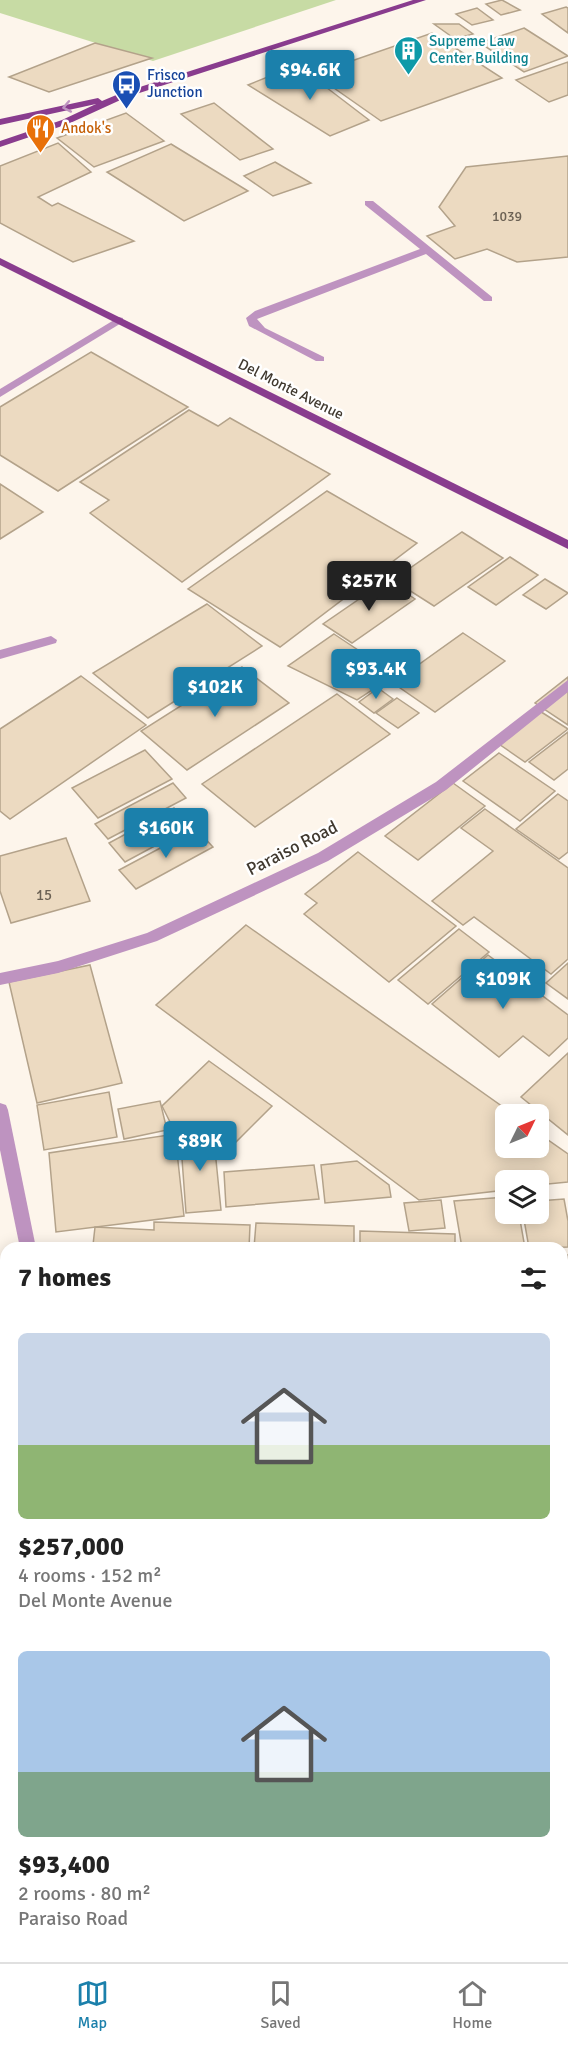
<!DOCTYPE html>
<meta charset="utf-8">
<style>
body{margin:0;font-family:Signika,sans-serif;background:#f2f2f2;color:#222;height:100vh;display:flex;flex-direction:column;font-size:22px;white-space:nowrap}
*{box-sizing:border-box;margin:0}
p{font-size:20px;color:#767676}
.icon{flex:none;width:33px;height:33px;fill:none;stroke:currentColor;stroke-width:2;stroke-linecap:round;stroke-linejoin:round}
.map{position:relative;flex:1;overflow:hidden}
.side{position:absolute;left:0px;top:1242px;width:568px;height:720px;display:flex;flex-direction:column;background:#fff;border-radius:18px 18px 0 0;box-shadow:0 3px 15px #0003}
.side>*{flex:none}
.needle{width:39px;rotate:47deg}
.tools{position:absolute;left:495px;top:1104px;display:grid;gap:12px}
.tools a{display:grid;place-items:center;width:54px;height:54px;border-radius:9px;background:#fff;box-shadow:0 3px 15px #0003;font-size:30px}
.price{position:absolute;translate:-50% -51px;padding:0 14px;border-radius:6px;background:#1b80ab;color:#fff;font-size:20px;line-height:39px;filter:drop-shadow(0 2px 3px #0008)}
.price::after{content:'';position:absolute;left:50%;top:36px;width:18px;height:14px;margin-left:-9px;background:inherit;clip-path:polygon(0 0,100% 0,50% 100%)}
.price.current{background:#222;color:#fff}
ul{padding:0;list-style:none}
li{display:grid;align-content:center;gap:12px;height:318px;padding:0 18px}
li span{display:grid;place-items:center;height:186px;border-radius:9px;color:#555}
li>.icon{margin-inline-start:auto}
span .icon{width:108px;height:108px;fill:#fffc;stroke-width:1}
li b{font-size:26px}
h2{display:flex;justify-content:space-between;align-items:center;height:72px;padding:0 18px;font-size:26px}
.dock{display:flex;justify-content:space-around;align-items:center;height:84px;border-top:2px solid #e0e0e0;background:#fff;font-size:16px;color:#767676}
.dock a{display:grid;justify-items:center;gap:3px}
.dock .current{color:#1b80ab}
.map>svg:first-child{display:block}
</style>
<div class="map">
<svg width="568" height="1962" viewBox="0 0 568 1962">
<rect width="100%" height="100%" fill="#fdf5eb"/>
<polygon fill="#c7dba4" points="0,0 336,0 153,61 0,13"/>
<g fill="#ecdac1" stroke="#b3a28a" stroke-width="1.5">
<polygon points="502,0 520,10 501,15 486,4"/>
<polygon points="566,7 568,8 568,33 542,14"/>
<polygon points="477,8 493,20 472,25 456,14"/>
<polygon points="434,24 459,24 473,34 455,39"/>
<polygon points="524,28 568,56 524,72 480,43"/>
<polygon points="432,33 502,78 381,121 314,74"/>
<polygon points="95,43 152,58 49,92 9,77"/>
<polygon points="568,62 568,95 549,102 516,80"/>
<polygon points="297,65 369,120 330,136 248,85"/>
<polygon points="214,103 273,149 240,160 181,114"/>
<polygon points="126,113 164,141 94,167 57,138"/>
<polygon points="58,143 91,172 38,197 52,206 58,203 134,241 73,262 0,223 0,166"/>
<polygon points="171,144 248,191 184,221 107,172"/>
<polygon points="568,156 568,257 517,262 487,249 455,259 427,236 455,226 439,207 466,167"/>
<polygon points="275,162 311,183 273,196 244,176"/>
<polygon points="91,352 188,407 58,491 0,455 0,407"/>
<polygon points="189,410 218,426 230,418 330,474 182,582 90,513 109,500 80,482"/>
<polygon points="0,484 43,512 0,539"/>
<polygon points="327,491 417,543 280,647 188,589"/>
<polygon points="462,532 503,558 434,606 393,580"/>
<polygon points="510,557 538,575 496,605 468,587"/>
<polygon points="545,579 568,593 546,609 523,595"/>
<polygon points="387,580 415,599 352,643 323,624"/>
<polygon points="207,604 262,646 148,718 93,673"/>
<polygon points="463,633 505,661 435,712 393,683"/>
<polygon points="334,634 364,654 352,662 383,683 357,700 288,666"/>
<polygon points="242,667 289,703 187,770 141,731"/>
<polygon points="81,676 146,725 10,819 0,811 0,729"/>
<polygon points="568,677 568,725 535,703"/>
<polygon points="378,688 393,699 374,713 359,702"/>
<polygon points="337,694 390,734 255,827 202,784"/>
<polygon points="397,698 419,713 398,728 376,713"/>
<polygon points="535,708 568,729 525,762 493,740"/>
<polygon points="568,732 568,769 554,780 529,762"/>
<polygon points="145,750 172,779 98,818 72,788"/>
<polygon points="499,753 555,791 520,821 463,781"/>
<polygon points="173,783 186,798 108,839 95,824"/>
<polygon points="453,783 485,806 418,860 385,836"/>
<polygon points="558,794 568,801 568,852 559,859 516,829"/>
<polygon points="174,808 190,827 125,862 109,843"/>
<polygon points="485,809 568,868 568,959 551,974 474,917 463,925 432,901 493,851 461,828"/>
<polygon points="196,829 213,847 136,889 119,870"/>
<polygon points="66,838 90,901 11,923 0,891 0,856"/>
<polygon points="358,852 456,926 389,982 304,914 317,903 305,894"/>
<polygon points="246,925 513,1114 506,1114 506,1148 538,1148 538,1133 568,1154 568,1182 538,1185 538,1180 506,1180 506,1190 419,1200 156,1005"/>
<polygon points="459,929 489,952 428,1004 398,980"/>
<polygon points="488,955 568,1015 568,1038 549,1056 523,1036 499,1057 432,1004"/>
<polygon points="568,963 568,999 546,983"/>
<polygon points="90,965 122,1083 37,1103 9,982"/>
<polygon points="568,1053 568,1135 521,1097"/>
<polygon points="209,1061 272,1106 236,1142 215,1125 173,1128 162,1106"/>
<polygon points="109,1092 117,1137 44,1150 37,1105"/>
<polygon points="160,1101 167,1130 124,1139 118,1109"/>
<polygon points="213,1130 221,1210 186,1213 180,1132"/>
<polygon points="175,1134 184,1216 56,1232 49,1153"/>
<polygon points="357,1161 389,1185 391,1197 325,1203 321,1165"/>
<polygon points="314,1165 319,1199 226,1207 224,1172"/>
<polygon points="506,1197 506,1214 519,1214 525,1248 462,1248 454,1201"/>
<polygon points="564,1199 568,1221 568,1247 529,1248 523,1214 538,1214 538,1201"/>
<polygon points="441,1200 445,1228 409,1231 404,1203"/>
<polygon points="154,1222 250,1225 249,1248 75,1248 75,1244 93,1245 95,1227 154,1230"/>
<polygon points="256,1223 354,1226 354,1248 254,1248"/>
<polygon points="360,1231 455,1234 455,1248 360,1248"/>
<polygon points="568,1255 568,1333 562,1332 562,1256"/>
<polygon points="562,1370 568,1371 568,1495 562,1494"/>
<polygon points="562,1577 568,1578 568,1698 562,1697"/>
<polygon points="6,1589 6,1751 0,1750 0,1612"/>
<polygon points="74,1956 257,1956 256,1962 72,1962"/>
<polygon points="363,1956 505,1956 505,1962 362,1962"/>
</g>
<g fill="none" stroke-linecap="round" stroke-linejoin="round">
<g fill="#be93c0" fill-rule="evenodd">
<polygon points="365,201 373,201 492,297 492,301 484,301 426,254 257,319 265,328 324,357 324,361 316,361 249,326 246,318 255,311 420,249 365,205"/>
<polygon points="119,317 123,318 123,322 0,397 0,389"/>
<polygon points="51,636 57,640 56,643 0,659 0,650"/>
<polygon points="568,680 568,692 446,790 328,861 157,941 58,973 0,985 0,973 58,961 147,933 318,853 436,782"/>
<polygon points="0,1103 6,1105 8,1110 36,1248 20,1248 0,1150"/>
<polygon points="6,1498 6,1546 0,1548 0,1500"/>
</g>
<g fill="#893c8e" fill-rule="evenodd">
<polygon points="413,0 426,0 127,97 68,124 0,147 0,141 62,120 96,104 0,125 0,119 98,98 102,101 121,93"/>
<polygon points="0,258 568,540 568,549 0,265"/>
</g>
</g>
<defs><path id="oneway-chevron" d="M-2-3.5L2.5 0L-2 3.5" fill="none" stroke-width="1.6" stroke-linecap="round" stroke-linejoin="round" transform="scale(1.5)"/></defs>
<use stroke="#be94c1" href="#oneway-chevron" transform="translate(67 107) rotate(169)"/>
<defs>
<symbol id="building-pin" viewBox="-11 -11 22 30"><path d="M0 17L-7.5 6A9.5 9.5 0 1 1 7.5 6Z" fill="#0f9aa8" stroke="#fff"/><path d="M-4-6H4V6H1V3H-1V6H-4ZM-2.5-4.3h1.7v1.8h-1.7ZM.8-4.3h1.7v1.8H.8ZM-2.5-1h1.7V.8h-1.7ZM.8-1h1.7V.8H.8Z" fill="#fff"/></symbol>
<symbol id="bus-pin" viewBox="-11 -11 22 30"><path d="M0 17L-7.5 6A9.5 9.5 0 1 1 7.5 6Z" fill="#1a4fb4" stroke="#fff"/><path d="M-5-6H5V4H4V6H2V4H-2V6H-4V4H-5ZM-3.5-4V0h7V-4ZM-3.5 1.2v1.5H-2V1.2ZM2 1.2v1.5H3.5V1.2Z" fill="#fff"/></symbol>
<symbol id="restaurant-pin" viewBox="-11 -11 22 30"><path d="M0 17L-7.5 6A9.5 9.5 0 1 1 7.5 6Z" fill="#e8710a" stroke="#fff"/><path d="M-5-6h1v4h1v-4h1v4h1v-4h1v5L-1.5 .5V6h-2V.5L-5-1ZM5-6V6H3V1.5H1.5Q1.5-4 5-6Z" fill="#fff"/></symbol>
</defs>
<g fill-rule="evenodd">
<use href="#building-pin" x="392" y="34" width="33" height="45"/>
<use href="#bus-pin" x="110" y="68" width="33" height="45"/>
<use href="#restaurant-pin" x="24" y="112" width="33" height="45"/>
</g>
<g text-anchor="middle" stroke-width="5" stroke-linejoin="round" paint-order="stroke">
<g font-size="14" fill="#6b6154">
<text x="507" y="221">1039</text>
</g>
<g font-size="15" fill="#0d838f" stroke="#fff" text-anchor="start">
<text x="429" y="46">Supreme Law<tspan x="429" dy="17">Center Building</tspan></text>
</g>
<g font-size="15" fill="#164399" stroke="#fff" text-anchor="start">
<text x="147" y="80">Frisco<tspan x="147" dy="17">Junction</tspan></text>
</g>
<g font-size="15" fill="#c56008" stroke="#fff" text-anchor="start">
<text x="61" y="133">Andok's</text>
</g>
<g font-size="15" fill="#40392f" stroke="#fff">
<text transform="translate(291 389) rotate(27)" y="5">Del Monte Avenue</text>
</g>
<g font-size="15" fill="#6b6154">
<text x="44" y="900">15</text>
</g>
<g font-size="18" fill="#40392f" stroke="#fff">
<text transform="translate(292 848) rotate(-27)" y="6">Paraiso Road</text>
</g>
</g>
</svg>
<div class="tools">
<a><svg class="needle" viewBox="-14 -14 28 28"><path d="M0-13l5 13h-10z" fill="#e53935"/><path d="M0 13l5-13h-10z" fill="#767676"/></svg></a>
<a><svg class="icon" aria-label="layers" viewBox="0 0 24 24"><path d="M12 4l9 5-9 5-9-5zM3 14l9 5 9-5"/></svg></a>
</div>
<b class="price" style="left:310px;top:101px">$94.6K</b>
<b class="price current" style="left:369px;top:612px">$257K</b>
<b class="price" style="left:376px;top:700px">$93.4K</b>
<b class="price" style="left:215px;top:718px">$102K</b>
<b class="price" style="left:166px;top:859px">$160K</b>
<b class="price" style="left:503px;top:1010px">$109K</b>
<b class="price" style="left:200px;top:1172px">$89K</b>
<section class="side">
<h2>7 homes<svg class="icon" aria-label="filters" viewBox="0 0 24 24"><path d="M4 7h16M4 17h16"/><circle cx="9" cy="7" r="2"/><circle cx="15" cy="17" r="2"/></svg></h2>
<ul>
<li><span style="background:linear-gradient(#c9d6e8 60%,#8fb573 0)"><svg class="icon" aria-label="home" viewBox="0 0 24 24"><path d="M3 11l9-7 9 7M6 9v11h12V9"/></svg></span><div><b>$257,000</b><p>4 rooms · 152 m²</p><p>Del Monte Avenue</p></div></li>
<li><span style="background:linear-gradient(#a9c7e8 65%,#7fa58c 0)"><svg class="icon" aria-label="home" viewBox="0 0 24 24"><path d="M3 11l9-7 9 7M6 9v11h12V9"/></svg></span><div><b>$93,400</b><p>2 rooms · 80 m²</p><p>Paraiso Road</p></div></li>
</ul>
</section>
</div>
<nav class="dock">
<a class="current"><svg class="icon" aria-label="map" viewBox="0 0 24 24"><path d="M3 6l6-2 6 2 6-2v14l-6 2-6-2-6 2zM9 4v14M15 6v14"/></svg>Map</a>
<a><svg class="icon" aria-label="saved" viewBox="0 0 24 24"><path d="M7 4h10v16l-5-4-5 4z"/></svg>Saved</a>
<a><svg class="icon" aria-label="home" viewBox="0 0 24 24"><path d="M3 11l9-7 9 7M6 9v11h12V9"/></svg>Home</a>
</nav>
